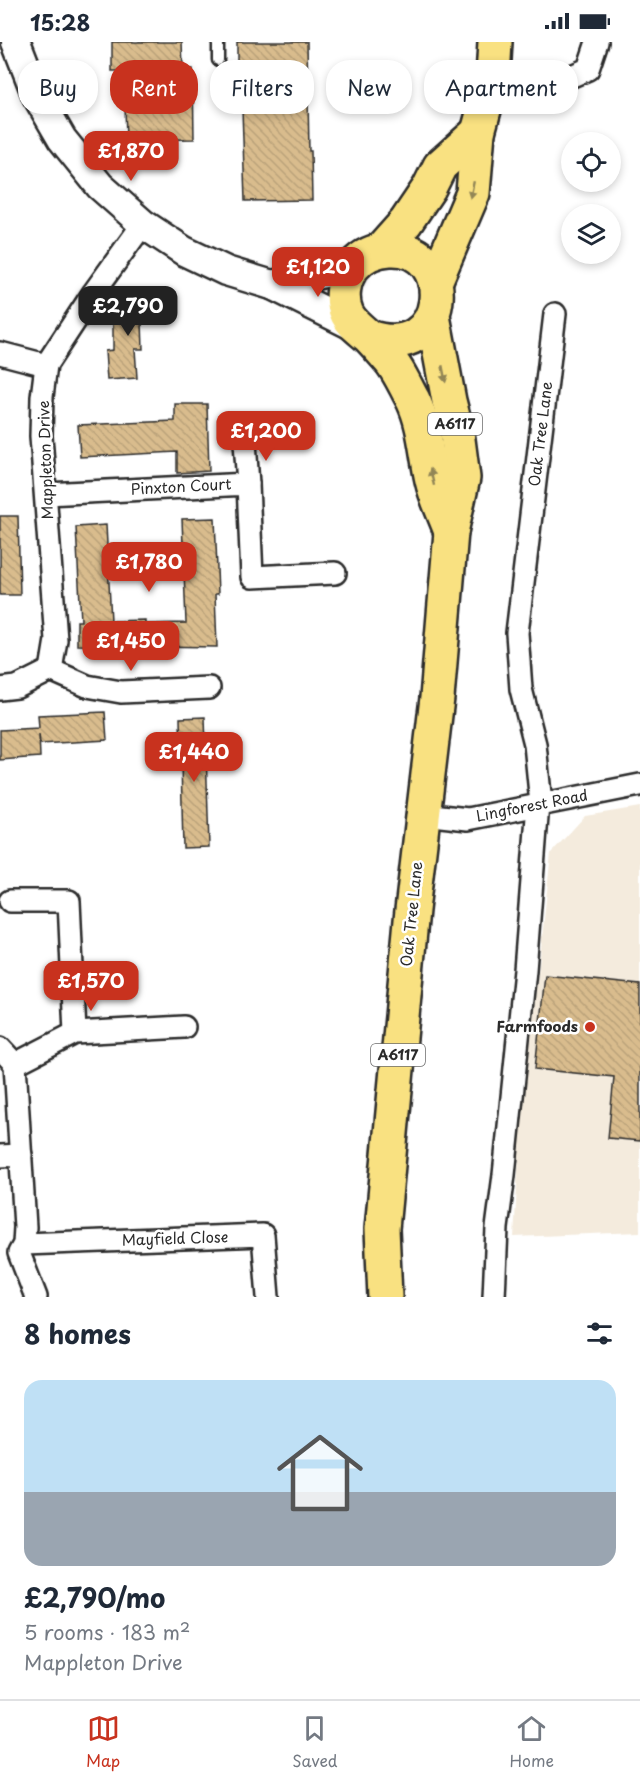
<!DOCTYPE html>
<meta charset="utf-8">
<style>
body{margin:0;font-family:"Playpen Sans",sans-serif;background:#f2f2f3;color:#1f2937;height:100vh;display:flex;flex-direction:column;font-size:22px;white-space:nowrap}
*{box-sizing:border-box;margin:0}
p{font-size:20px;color:#747a83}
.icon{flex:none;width:33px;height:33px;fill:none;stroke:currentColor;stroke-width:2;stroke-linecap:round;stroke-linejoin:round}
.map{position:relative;height:1255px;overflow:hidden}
.sheet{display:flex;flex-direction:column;background:#fff;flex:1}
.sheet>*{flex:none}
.top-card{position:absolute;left:18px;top:18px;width:604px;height:54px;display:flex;gap:12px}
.fabs{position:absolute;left:561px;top:90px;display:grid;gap:12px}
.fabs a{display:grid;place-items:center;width:60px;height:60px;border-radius:50%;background:#fff;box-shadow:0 3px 9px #0003;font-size:30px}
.price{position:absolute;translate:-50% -51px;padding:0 14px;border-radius:12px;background:#c8321e;color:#fff;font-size:20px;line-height:39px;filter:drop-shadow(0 2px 3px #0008)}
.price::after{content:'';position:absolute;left:50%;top:36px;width:18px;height:14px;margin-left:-9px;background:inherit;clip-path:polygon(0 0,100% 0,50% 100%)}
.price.active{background:#222;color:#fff}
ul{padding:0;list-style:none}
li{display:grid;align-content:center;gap:12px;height:318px;padding:0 24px}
li span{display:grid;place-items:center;height:186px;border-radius:18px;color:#555}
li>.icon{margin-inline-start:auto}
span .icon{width:108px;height:108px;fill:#fffc;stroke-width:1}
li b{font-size:26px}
h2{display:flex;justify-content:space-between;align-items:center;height:72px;padding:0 24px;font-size:26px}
.chip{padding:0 21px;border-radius:24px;background:#fff;box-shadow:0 3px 9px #0003;font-size:21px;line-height:54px}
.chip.active{background:#c8321e;color:#fff}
.status{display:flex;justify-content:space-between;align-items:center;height:42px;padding:0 30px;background:#fff;direction:ltr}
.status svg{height:16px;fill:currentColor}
.tabs{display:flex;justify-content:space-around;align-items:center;height:84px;border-top:2px solid #e0e1e3;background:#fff;font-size:16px;color:#747a83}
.tabs a{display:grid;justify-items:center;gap:3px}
.tabs .active{color:#c8321e}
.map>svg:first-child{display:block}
</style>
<div class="status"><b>15:28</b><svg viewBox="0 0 49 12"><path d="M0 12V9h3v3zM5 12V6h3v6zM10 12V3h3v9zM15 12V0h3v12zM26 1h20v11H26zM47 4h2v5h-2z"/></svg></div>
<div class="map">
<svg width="640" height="1255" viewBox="0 0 640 1255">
<defs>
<pattern id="building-back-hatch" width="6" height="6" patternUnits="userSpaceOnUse" patternTransform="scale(1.5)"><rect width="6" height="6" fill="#d9bc8d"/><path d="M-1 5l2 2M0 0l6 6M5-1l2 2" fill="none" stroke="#baa27a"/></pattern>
</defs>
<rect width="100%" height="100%" fill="#fff"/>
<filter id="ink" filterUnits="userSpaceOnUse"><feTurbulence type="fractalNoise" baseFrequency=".0167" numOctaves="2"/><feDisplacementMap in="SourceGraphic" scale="12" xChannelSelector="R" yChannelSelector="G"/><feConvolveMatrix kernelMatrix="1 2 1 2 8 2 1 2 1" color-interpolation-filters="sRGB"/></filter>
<g filter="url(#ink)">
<polygon fill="#f4ebdd" points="640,765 640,1190 514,1195 523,1044 539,924 551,811 585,774"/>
<g fill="url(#building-back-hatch)" stroke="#2b2b2b" stroke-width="1.5">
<polygon points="112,0 182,0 183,27 193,27 194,97 126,98 124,29 112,29"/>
<polygon points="237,0 307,0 309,109 311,109 312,158 245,159 241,36 237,36"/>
<polygon points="150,251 152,279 127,280 142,280 143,307 135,307 137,336 107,338 105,309 113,308 113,280 124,280 123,252"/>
<polygon points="175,362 207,362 209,429 177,431 177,410 80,415 78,383 175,379"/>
<polygon points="0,474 18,474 20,553 0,553"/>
<polygon points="215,476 218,552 215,552 217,605 77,603 77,579 81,579 76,485 106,483 111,579 145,578 145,582 186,581 182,477"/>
<polygon points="105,670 107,698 40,702 39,692 40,715 0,718 0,688 39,686 38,673"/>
<polygon points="205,675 209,805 183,806 180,676"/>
<polygon points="545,933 640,943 640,1099 608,1096 614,1035 535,1027"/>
</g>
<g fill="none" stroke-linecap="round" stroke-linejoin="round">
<defs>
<polyline id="lane" points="218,0 218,18"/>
<g id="street">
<polyline points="493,35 558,40 588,27 597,0"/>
<polyline points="0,311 46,323"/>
<polyline points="245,400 248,442"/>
<polyline points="46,452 248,442 252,535 335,531"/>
<polyline points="51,628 87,644 121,650 209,646"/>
<polyline points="0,647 17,645 51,628 56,598 41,394 42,355 46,323 94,250 143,182"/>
<polyline points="541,762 535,702 521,647 517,591 555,272"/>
<polyline points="423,772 468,777 640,743"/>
<polyline points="10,859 69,859 75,991"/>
<polyline points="0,1006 15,1022 25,1185 24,1202 19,1211 36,1255"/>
<polyline points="15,1022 75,991 184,985"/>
<polyline points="0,1114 21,1113"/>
<polyline points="24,1202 263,1193 268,1255"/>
<polyline points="494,1255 497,1186 504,1133 525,928 538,762"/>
</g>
<g id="secondary">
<polyline points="16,0 37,54 62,97 100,144 143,182 184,209 226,229 272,243 356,285"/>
<polyline points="272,243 354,224"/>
</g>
<g id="primary">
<polyline points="381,208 406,180 429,146 440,124 478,90"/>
<polyline points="435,240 473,151 478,90 493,35 495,0"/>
<path d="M369 295C451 323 458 203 390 207 376 208 363 213 354 224 343 236 340 257 347 272 352 282 360 287 369 295 375 301 381 308 387 315 398 326 405 344 413 358 425 383 426 412 432 438 436 456 445 473 451 490"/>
<polyline points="385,1255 382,1187 412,868 437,656 451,490 463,436 457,390 449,359 433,274"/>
</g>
</defs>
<use href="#lane" stroke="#2b2b2b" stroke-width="15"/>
<use href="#street" stroke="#2b2b2b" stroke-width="26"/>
<use href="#secondary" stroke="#2b2b2b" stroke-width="33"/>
<use href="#primary" stroke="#2b2b2b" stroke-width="38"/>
<use href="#lane" stroke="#fff" stroke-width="10"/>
<use href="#street" stroke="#fff" stroke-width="21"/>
<use href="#secondary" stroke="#fff" stroke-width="28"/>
<use href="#primary" stroke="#f9e181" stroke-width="33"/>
</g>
<defs><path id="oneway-solid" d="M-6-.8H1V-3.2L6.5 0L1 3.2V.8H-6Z" transform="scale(1.5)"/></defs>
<g fill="#928656">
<use href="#oneway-solid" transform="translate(472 148) rotate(102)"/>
<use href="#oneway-solid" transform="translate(444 332) rotate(79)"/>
<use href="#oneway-solid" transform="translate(432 435) rotate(-103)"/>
</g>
</g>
<circle fill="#c8321e" stroke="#fff" stroke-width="2" cx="590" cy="985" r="6"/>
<g text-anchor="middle" stroke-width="5" stroke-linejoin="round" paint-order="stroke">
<g fill="#fff" stroke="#6b6b6b" stroke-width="1.5">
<rect x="428" y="371" width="54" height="22" rx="4.5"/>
<rect x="371" y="1002" width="54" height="22" rx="4.5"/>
</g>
<g font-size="14" font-weight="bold" fill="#2b2b2b">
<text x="455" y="387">A6117</text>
<text x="398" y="1018">A6117</text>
</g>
<g font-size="15" fill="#2b2b2b" stroke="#fff">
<text transform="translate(541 392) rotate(-83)" y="5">Oak Tree Lane</text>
<text transform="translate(46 418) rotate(-92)" y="5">Mappleton Drive</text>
<text transform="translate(181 445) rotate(-3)" y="5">Pinxton Court</text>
<text transform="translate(532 764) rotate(-11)" y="5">Lingforest Road</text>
<text transform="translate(412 872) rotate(-84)" y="5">Oak Tree Lane</text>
<text transform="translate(175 1197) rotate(-2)" y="5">Mayfield Close</text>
</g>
<g font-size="15" font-weight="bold" fill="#2b2b2b" stroke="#fff" text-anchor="end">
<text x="578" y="990">Farmfoods</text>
</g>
</g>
</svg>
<div class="fabs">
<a><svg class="icon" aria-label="locate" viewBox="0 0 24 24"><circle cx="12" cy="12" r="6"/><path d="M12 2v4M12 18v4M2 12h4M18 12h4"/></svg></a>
<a><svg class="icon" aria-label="layers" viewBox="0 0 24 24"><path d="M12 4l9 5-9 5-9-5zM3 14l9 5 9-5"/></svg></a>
</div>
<b class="price" style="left:131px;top:140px">£1,870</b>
<b class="price" style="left:318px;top:256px">£1,120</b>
<b class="price active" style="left:128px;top:295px">£2,790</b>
<b class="price" style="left:266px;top:420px">£1,200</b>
<b class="price" style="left:149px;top:551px">£1,780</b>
<b class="price" style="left:131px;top:630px">£1,450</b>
<b class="price" style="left:194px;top:741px">£1,440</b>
<b class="price" style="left:91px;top:970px">£1,570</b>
<div class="top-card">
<a class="chip">Buy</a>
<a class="chip active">Rent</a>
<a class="chip">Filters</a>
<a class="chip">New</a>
<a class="chip">Apartment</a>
</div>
</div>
<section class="sheet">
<h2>8 homes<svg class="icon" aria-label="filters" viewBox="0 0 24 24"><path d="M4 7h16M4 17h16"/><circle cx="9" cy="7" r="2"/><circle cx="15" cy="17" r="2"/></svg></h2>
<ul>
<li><span style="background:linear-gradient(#bfe0f5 60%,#9aa5b1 0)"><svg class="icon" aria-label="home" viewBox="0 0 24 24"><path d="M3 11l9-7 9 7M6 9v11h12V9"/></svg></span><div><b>£2,790/mo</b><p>5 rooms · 183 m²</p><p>Mappleton Drive</p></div></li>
</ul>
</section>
<nav class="tabs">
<a class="active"><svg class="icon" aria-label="map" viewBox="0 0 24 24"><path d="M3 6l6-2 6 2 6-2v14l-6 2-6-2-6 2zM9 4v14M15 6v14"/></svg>Map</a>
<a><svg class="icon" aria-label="saved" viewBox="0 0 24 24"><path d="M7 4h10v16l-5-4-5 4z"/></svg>Saved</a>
<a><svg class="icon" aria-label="home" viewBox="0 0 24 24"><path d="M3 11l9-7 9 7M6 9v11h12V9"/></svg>Home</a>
</nav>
